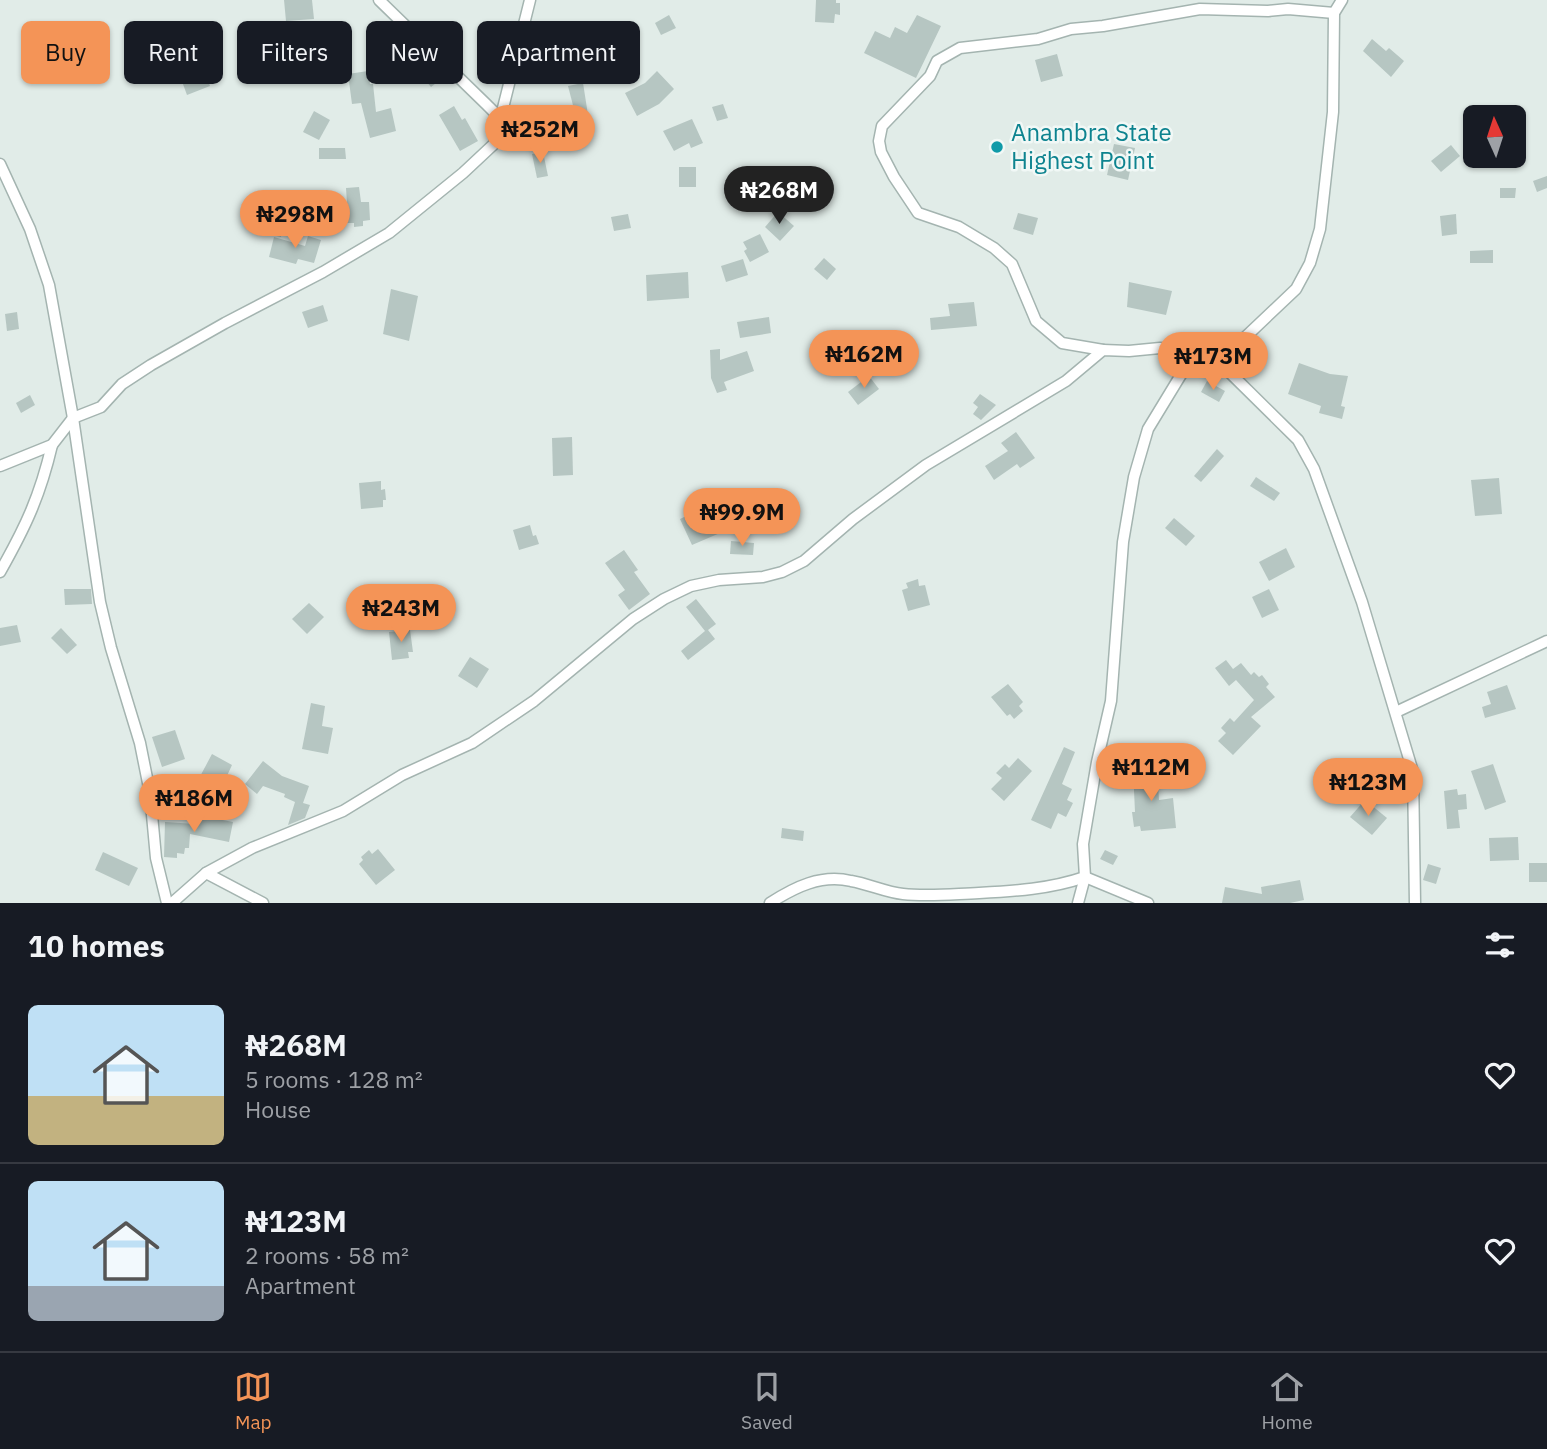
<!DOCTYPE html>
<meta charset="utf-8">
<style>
body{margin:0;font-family:"IBM Plex Sans",sans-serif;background:#20242c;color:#f1f3f6;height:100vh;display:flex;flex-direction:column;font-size:26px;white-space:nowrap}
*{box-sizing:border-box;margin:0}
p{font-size:23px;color:#9ea1a6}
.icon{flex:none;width:38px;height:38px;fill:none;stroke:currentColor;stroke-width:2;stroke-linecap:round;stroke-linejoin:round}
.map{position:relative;height:903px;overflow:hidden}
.sheet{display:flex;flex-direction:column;background:#171b24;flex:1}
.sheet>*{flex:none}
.hud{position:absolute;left:21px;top:21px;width:700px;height:63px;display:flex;gap:14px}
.needle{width:46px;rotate:357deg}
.fabs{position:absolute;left:1463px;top:105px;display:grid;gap:14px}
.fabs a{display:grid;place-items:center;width:63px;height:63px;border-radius:10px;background:#171b24;box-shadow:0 2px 5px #0004;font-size:35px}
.price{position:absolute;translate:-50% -60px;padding:0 16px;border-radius:24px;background:#f49457;color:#111;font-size:23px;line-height:46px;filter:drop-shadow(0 2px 4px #0008)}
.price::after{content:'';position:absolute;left:50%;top:42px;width:21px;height:16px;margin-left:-10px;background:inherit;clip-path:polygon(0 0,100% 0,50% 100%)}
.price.active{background:#222;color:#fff}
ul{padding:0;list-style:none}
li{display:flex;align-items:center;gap:21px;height:175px;padding:0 28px}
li+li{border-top:2px solid #363941}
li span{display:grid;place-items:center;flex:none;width:196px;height:140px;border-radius:10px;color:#555}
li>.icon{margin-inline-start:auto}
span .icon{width:84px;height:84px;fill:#fffc;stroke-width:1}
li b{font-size:30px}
h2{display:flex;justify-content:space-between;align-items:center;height:84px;padding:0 28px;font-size:30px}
.tag{padding:0 24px;border-radius:10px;background:#171b24;box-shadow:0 2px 5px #0004;font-size:24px;line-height:63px}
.tag.active{background:#f49457;color:#111}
.dock{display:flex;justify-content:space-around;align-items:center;height:98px;border-top:2px solid #363941;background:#171b24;font-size:19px;color:#9ea1a6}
.dock a{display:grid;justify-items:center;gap:4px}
.dock .active{color:#f49457}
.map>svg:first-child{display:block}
</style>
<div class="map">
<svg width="1547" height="903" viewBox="0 0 1547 903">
<rect width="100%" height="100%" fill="#e1ece8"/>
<g fill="#b6c6c2">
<polygon points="284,0 312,0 314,19 286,21"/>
<polygon points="816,0 836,0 836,3 840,3 840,15 835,14 834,23 815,22"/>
<polygon points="669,15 676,28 661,35 655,23"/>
<polygon points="917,15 941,26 916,78 864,53 875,31 890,38 895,27 907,33"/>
<polygon points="1372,39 1386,51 1389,48 1404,61 1391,77 1363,51"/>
<polygon points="1057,54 1063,76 1041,82 1035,60"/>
<polygon points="435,65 445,76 431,87 421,75"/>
<polygon points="203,67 210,86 187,95 180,76"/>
<polygon points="368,71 370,84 373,84 376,112 391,108 396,131 370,138 361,103 352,104 348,74"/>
<polygon points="657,71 674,89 659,104 637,116 625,93 645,83"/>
<polygon points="583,83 588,115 576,117 568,86"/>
<polygon points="723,104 728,118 717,121 712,107"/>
<polygon points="454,106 462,120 465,118 478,141 460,151 439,115"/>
<polygon points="314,111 330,120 319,140 303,132"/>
<polygon points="692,119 703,143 691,148 689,143 674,151 663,131"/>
<polygon points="1114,144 1135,148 1128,180 1107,175"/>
<polygon points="1451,145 1460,156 1441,172 1431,161"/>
<polygon points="319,148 345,148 346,159 319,159"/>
<polygon points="543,152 548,176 537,178 532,154"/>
<rect x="679" y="167" width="17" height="20"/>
<polygon points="1547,176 1547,188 1537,192 1533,181"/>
<polygon points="359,187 361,202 369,202 370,220 363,221 363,226 354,227 354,223 344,223 344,203 347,203 346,188"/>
<polygon points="1500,188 1516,188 1515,198 1500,198"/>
<polygon points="254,204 281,210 279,219 284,220 281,237 248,230"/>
<polygon points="778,212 794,226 780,241 765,227"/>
<polygon points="1018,213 1038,218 1033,235 1013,229"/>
<polygon points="628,214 631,228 614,231 611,217"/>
<polygon points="1456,214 1457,234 1442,236 1440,216"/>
<polygon points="760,234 769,252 750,262 744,251 747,249 743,242"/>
<polygon points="308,236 321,240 314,263 298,259 296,264 269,257 274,237 305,246"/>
<polygon points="1493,250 1493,263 1470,263 1470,251"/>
<polygon points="824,258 836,269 827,280 814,269"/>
<polygon points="743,259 748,275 726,282 721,266"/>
<polygon points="688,272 689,298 647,301 646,275"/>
<polygon points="1129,282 1172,291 1166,315 1127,307"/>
<polygon points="391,289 418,296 409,341 383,334"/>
<polygon points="974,302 977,326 931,330 930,318 950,316 948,304"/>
<polygon points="323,305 328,321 308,328 302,312"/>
<polygon points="17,312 19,329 7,331 5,314"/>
<polygon points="769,317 771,333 740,338 737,322"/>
<polygon points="720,349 720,360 747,351 754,371 724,382 727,390 717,393 711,378 710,350"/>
<polygon points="1299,363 1330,374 1348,376 1341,406 1345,407 1342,419 1319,413 1321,406 1288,394"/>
<polygon points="869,376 879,389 858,405 848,392"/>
<polygon points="1207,381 1225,391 1219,402 1201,392"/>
<polygon points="980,394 996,405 981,420 973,414 978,407 973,403"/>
<polygon points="30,395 35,405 21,413 16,403"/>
<polygon points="1016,432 1035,458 1020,468 1017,464 994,480 985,466 1008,451 1001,443"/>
<polygon points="572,437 573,475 553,476 552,438"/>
<polygon points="1217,449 1224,456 1201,482 1194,476"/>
<polygon points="1256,477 1280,493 1274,501 1250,486"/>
<polygon points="1499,478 1502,514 1475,516 1471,480"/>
<polygon points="381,481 381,490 385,489 386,500 383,500 383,507 361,509 359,483"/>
<polygon points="707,506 720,533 692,545 680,519"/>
<polygon points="1174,518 1195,536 1186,546 1165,528"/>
<polygon points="530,525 533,536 536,535 539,544 519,550 513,530"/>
<polygon points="731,541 754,543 753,555 730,554"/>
<polygon points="1286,548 1295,567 1269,581 1259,562"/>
<polygon points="624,550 638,570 634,572 650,594 629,610 618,595 625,590 605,563"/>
<polygon points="918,579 919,586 925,585 930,605 908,611 902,590 908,588 906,583"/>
<polygon points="64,589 91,589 92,604 65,605"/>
<polygon points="1269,589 1279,610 1262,618 1252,597"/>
<polygon points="696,599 716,624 708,630 715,639 688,660 681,651 705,631 686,607"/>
<polygon points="309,603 324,617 307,634 292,619"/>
<polygon points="17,625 21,642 0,646 0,628"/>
<polygon points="61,628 77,645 67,654 51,638"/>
<polygon points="410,630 413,652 408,652 409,658 392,660 389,632"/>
<polygon points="470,657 489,669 477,688 458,676"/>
<polygon points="1226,660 1233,669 1241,663 1251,675 1254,672 1259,677 1262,675 1269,684 1266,687 1275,697 1251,717 1261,726 1233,755 1218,741 1226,733 1221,728 1230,718 1234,722 1254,700 1236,680 1229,686 1215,668"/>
<polygon points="1008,684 1023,702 1019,706 1023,711 1014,719 1010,714 1007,716 991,697"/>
<polygon points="1507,685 1516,709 1485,718 1482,707 1491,704 1487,692"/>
<polygon points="311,703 325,706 322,726 333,728 328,754 302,749"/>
<polygon points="175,730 185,759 162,767 152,737"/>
<polygon points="1064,747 1075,752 1062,784 1072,789 1067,800 1073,803 1066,817 1058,813 1051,829 1031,820"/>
<polygon points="212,754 232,765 226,778 230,780 224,789 217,785 213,793 196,784"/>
<polygon points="1018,758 1032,771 1004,801 991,789 1002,778 996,773 1005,764 1009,768"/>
<polygon points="263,761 282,776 309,786 303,803 310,805 305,818 288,825 295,802 284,797 285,794 263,786 257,794 245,784"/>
<polygon points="1493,764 1506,802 1485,810 1471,771"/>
<polygon points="1157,767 1159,800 1173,798 1176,828 1141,831 1140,826 1134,827 1132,812 1135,812 1133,769"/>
<polygon points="1457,789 1458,795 1466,794 1467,809 1458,810 1460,828 1447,829 1444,791"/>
<polygon points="1365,800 1387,818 1372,835 1350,817"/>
<polygon points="197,815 233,822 229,842 190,834 189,848 185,848 184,854 177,853 177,858 164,857 165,822 195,824"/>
<polygon points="782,828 804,831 803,841 781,838"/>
<polygon points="1518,837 1519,860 1490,861 1489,838"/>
<polygon points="378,849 395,870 376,885 359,864 363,860 361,857 369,850 372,854"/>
<polygon points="1105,850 1118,856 1113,865 1100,859"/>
<polygon points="103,852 138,868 129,886 95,870"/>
<rect x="1529" y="863" width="18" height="19"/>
<polygon points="1428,864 1441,868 1436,884 1423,880"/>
<polygon points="1300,880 1304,900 1290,903 1222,903 1225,887 1262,894 1261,887"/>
</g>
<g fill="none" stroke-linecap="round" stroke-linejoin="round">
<defs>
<g id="minor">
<polyline points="379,0 486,104 495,113 500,123"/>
<polyline points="0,164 30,229 49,285 73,418 100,602 111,648 140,743 150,793 156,858 167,903"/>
<polyline points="1103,350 1062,343 1036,321 1012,264 994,248 959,227 918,213 894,177 881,152 879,141 882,126 930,76 937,61 960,48 1038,39 1071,29 1103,26 1200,9 1268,11 1288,9 1334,13"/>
<polyline points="1219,362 1298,440 1314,469 1362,602 1413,772 1415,903"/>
<polyline points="0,466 52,445 73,418 101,407 122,384 151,365 225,323 323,272 389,233 463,173 494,144 530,0"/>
<path d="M0 572C26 526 40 496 52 445"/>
<polyline points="1396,712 1547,641"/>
<polyline points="206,873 263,903"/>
<polyline points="172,903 206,873 252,848 343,811 402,775 472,743 534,701 633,619 664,599 691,586 719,580 763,577 782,572 804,561 853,519 926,465 1066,381 1103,350 1129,351 1160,348 1197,353 1193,355"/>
<path d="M770 903C795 887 821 874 851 881 869 884 885 892 903 894 928 897 953 894 979 893 1015 891 1050 889 1085 877L1148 903"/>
<polyline points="1078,903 1085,877 1083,844 1097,762 1111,701 1123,542 1134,477 1148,429 1193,355 1219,362 1296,289 1310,263 1320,229 1333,112 1334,13 1342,0"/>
</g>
</defs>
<use href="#minor" stroke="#a4b4b0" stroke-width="13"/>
<use href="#minor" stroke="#fff" stroke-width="10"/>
</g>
<circle fill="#0f9aa8" stroke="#f1f8f6" stroke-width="2.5" cx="997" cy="147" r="7"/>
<g text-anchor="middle" stroke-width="5" stroke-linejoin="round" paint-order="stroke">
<g font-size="24" fill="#0d838f" stroke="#f1f8f6" text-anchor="start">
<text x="1011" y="141">Anambra State<tspan x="1011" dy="28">Highest Point</tspan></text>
</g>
</g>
</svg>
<div class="fabs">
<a><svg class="needle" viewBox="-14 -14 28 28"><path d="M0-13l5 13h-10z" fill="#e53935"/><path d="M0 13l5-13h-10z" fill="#9ea1a6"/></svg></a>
</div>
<b class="price" style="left:540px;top:165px">₦252M</b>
<b class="price active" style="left:779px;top:226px">₦268M</b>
<b class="price" style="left:295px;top:250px">₦298M</b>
<b class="price" style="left:864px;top:390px">₦162M</b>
<b class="price" style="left:1213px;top:392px">₦173M</b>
<b class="price" style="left:742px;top:548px">₦99.9M</b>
<b class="price" style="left:401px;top:644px">₦243M</b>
<b class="price" style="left:1151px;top:803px">₦112M</b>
<b class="price" style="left:1368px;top:818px">₦123M</b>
<b class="price" style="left:194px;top:834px">₦186M</b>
<div class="hud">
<a class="tag active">Buy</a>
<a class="tag">Rent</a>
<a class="tag">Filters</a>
<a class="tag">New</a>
<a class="tag">Apartment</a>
</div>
</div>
<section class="sheet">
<h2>10 homes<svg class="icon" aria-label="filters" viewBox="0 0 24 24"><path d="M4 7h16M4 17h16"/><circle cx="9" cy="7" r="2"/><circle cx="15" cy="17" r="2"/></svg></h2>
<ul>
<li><span style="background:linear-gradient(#bfe0f5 65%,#c2b280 0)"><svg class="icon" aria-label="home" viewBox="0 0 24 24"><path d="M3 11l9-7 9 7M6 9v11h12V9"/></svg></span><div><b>₦268M</b><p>5 rooms · 128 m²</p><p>House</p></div><svg class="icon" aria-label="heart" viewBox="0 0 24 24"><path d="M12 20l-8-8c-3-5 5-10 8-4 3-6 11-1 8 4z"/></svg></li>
<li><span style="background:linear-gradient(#bfe0f5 75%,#9aa5b1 0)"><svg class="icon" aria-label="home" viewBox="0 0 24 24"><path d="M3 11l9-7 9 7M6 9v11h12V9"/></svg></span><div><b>₦123M</b><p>2 rooms · 58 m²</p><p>Apartment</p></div><svg class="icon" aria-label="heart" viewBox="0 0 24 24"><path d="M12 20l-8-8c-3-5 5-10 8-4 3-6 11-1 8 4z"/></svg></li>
</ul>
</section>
<nav class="dock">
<a class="active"><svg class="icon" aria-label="map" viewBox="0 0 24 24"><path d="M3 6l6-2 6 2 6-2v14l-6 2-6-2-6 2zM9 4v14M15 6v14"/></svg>Map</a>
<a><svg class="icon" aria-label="saved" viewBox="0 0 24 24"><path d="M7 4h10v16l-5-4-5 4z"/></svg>Saved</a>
<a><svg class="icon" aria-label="home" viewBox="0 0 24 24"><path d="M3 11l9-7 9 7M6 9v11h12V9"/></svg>Home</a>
</nav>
